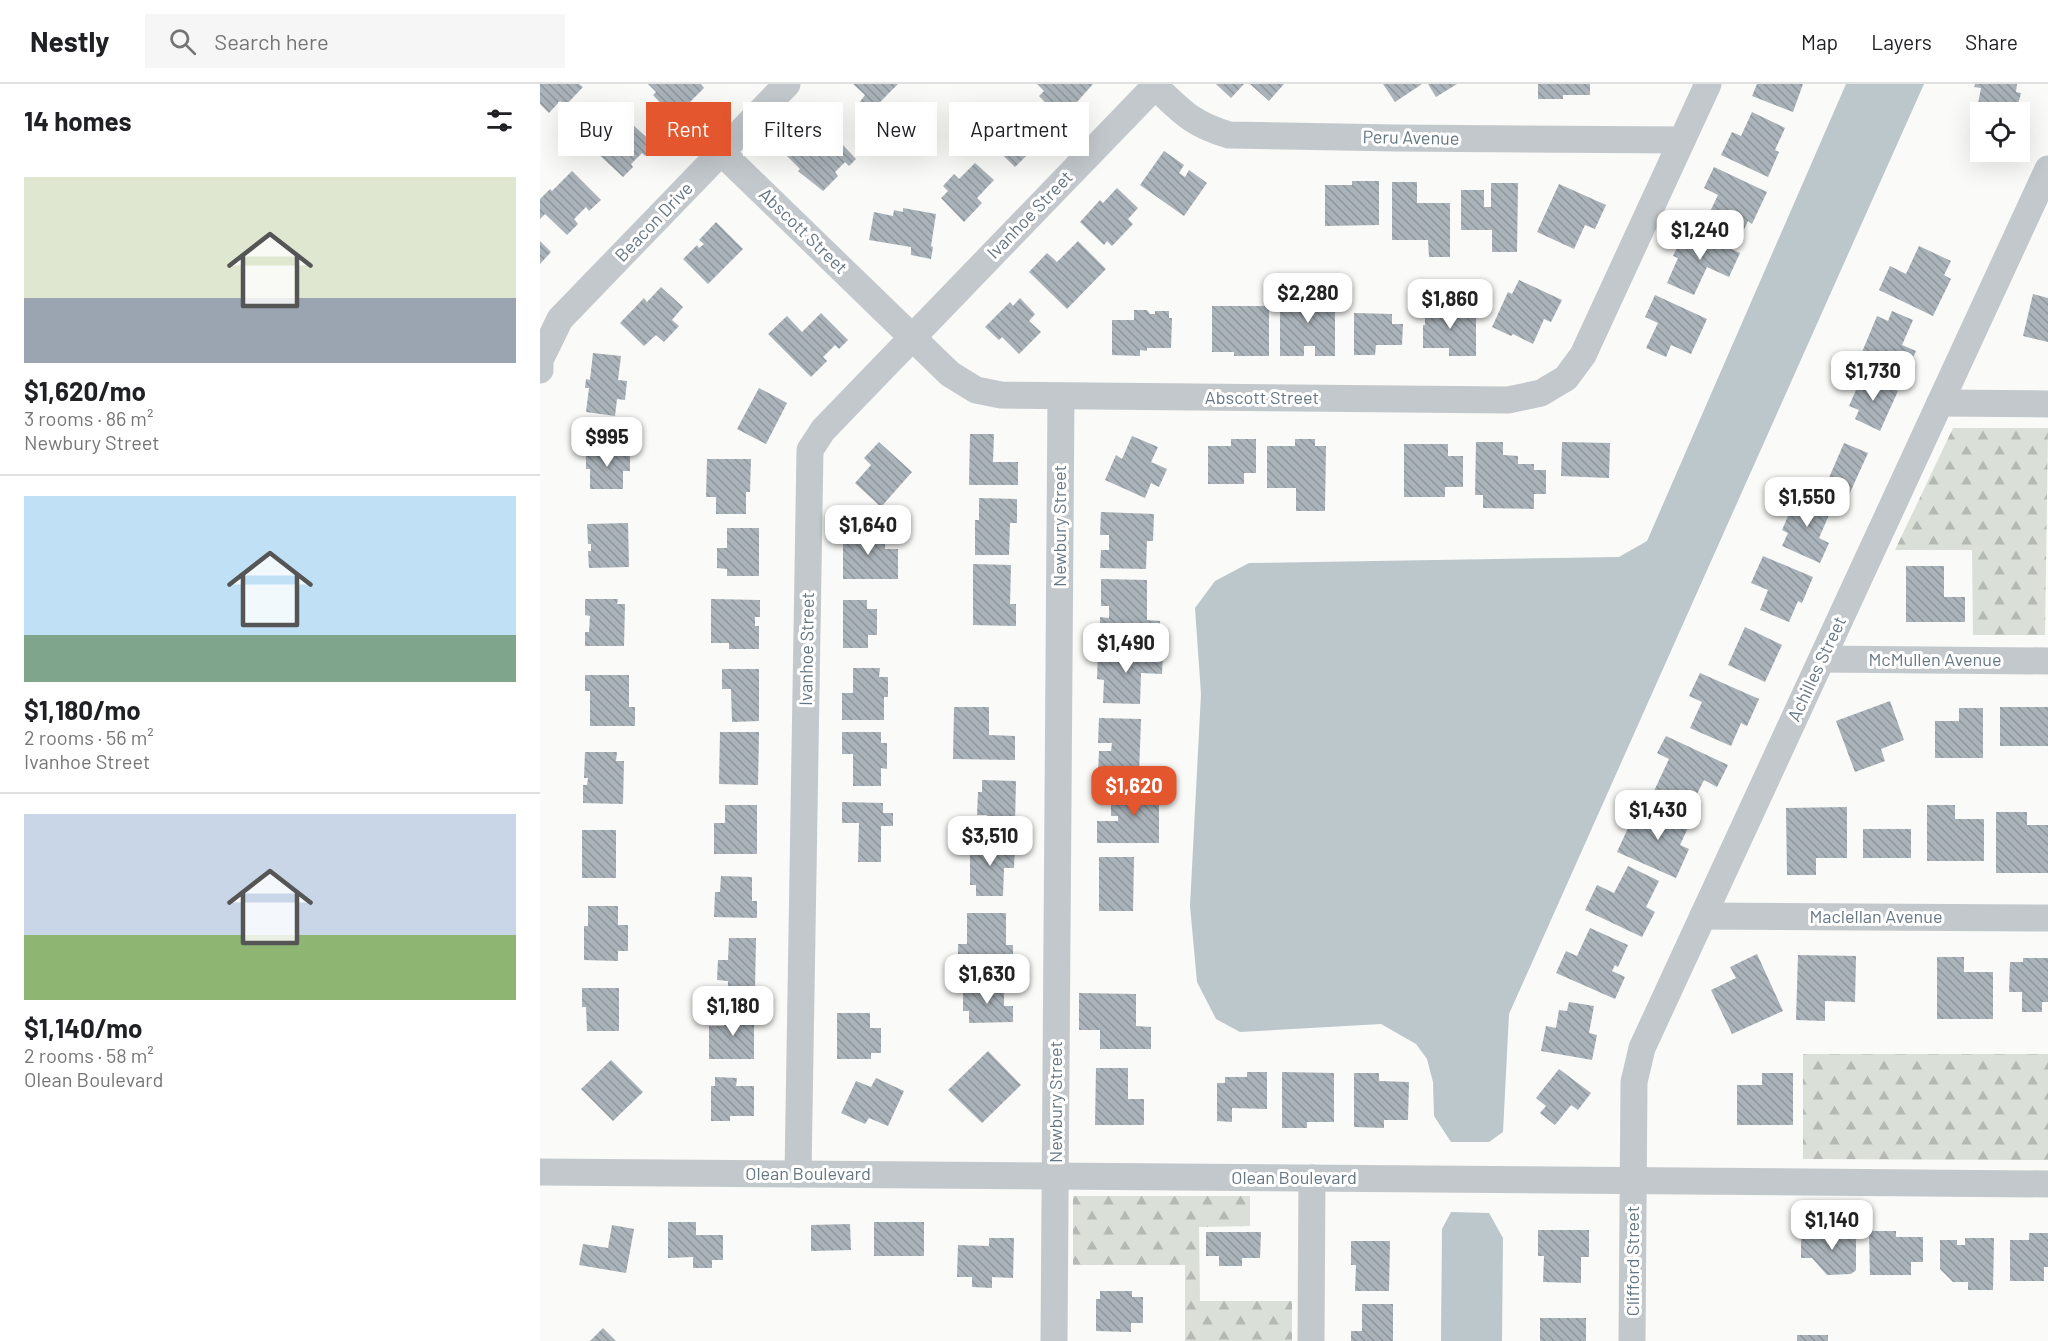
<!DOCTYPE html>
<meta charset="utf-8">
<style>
body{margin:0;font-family:Barlow,sans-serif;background:#f6f6f6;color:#202124;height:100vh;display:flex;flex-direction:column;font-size:22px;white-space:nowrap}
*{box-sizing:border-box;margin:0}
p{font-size:20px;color:#757577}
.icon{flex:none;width:33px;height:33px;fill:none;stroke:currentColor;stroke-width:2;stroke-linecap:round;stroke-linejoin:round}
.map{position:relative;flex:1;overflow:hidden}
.sheet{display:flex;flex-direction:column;background:#fff;width:540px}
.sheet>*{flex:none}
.banner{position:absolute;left:18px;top:18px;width:570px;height:54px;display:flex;gap:12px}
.tools{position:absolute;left:1430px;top:18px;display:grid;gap:12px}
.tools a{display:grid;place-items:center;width:60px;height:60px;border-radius:0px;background:#fff;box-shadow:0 6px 24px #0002;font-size:30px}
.price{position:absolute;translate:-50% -51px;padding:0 14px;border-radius:12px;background:#fff;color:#222;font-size:20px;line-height:39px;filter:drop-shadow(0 2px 3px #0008)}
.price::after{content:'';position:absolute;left:50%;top:36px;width:18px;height:14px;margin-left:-9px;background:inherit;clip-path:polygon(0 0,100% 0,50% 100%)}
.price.active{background:#e4572e;color:#fff}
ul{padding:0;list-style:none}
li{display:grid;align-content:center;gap:12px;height:318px;padding:0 24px}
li+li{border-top:2px solid #e0e0e0}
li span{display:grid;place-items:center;height:186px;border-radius:0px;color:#555}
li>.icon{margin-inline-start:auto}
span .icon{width:108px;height:108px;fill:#fffc;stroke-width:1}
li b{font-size:26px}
h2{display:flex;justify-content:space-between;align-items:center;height:72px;padding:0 24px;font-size:26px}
.chip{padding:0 21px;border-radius:0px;background:#fff;box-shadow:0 6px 24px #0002;font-size:21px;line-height:54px}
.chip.active{background:#e4572e;color:#fff}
header{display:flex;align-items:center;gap:36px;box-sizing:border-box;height:84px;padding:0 30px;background:#fff;border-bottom:2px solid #e0e0e0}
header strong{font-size:28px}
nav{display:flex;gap:33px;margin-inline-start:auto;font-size:21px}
.search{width:420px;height:54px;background:#f6f6f6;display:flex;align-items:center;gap:15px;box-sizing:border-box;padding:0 21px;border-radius:0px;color:#757577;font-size:22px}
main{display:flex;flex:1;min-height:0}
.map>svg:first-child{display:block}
</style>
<header>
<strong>Nestly</strong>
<div class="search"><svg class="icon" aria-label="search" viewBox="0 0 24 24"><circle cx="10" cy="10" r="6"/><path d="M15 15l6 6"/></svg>Search here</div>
<nav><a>Map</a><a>Layers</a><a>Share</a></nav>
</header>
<main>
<section class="sheet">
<h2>14 homes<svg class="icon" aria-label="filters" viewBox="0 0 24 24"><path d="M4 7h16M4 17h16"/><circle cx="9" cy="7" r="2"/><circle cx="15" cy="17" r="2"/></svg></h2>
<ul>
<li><span style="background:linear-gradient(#dfe7d0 65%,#9aa5b1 0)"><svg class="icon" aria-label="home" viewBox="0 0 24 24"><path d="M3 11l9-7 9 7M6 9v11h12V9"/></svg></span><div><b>$1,620/mo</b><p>3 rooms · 86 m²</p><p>Newbury Street</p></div></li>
<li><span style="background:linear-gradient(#bfe0f5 75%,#7fa58c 0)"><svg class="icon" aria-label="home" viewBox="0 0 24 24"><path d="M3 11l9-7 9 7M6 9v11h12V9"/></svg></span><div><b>$1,180/mo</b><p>2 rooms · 56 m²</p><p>Ivanhoe Street</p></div></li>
<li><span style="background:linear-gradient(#c9d6e8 65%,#8fb573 0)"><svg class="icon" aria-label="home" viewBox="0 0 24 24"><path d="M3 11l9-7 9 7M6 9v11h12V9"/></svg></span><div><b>$1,140/mo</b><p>2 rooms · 58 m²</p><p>Olean Boulevard</p></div></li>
</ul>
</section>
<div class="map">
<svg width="1508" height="1257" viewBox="0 0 1508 1257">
<defs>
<pattern id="forest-firs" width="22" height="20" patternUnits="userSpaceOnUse" patternTransform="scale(1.5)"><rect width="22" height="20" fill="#dadfd7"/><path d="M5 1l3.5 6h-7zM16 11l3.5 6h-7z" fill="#b4b9b4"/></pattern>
<pattern id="building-back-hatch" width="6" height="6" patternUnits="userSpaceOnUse" patternTransform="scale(1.5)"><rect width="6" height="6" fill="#aab3b9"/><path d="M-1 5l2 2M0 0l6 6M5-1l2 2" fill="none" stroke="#8e969c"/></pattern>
</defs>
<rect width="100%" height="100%" fill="#fafaf8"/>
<g fill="url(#forest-firs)">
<polygon points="1413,344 1508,344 1505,551 1433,551 1432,466 1355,466"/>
<polygon points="1263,970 1508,970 1508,1076 1263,1075"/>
<polygon points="533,1112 710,1112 710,1142 659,1143 660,1217 752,1217 752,1257 645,1257 645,1181 533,1181"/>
</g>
<g fill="#bbc7cb">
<polygon points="1306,0 1384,0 969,930 963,1048 949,1058 911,1058 894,1032 893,998 887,975 876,960 841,940 700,948 676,935 657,898 650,822 661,610 655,524 675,497 709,479 1079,473 1107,457"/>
<polygon points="911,1128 949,1129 963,1154 962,1257 901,1257 902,1145"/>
</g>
<g fill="url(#building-back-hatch)">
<polygon points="0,0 39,0 43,3 25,22 20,17 9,29 0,20"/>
<polygon points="108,0 161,0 164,4 148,20 151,24 137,37 113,11 116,8"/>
<polygon points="313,0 358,0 329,29 319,19 325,11"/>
<polygon points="497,0 553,0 522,35 499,12 504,7"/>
<polygon points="676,0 704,0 691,14"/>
<polygon points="710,0 744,0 729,17"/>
<polygon points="843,0 882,0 855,18"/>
<polygon points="888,0 917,0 896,13"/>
<polygon points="998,0 1050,0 1050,11 1023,11 1023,15 998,15"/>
<polygon points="1217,0 1263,0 1253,28 1212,12"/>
<polygon points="1435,0 1477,0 1476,8 1481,9 1476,28 1454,28 1437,25 1441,4 1434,3"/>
<polygon points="466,26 475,34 480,29 501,50 485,66 488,70 475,83 449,58 451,56 444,49"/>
<polygon points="1212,28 1245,44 1235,66 1239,68 1228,93 1181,71 1192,48 1201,52"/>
<polygon points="84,35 91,42 92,40 115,61 105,72 102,69 91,80 93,83 83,93 55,67 56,64 53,61 60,54 62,57"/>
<polygon points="282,39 302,58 301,59 316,75 309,82 305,78 295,88 298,92 283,107 258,87 260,85 246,71 265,51 266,53 277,41 279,42"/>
<polygon points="624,67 644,81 639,89 645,93 649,86 667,99 644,132 600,101"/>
<polygon points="435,79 454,96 437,114 442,119 424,138 401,114 408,107 403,102 414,90 419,95"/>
<polygon points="1174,83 1227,108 1212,140 1208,137 1200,154 1165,138 1178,111 1164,104"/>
<polygon points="32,87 61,116 49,127 46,123 34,135 38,140 27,151 5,130 0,135 0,115 10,105 12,107"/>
<polygon points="812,97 839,97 839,141 785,142 785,101 812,101"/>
<polygon points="852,98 877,98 877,119 910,119 910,173 889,173 888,156 852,156"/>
<polygon points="951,99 978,99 977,168 952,168 952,146 921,146 921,106 944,106 944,123 951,123"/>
<polygon points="1019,100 1066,121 1055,145 1045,141 1034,165 997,148"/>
<polygon points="577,104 598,124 588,135 593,140 572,162 567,157 564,161 540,138 560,116 563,119"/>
<polygon points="363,124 396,130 391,162 393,163 391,175 371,171 371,163 329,156 334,128 353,132 354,126 363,128"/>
<polygon points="176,138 203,165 168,200 143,175 157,161 159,164 164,160 159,156"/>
<polygon points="1146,145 1200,169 1189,193 1167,183 1154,211 1127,199 1138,174 1133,172"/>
<polygon points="0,157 11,168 0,180"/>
<polygon points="538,157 566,185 527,225 489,188 507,169 517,178"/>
<polygon points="1379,162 1411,177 1404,191 1411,195 1393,232 1339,206 1350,182 1366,190"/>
<polygon points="979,196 1022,216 1011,238 1004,235 993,260 973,250 971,252 952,243 968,208 972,210"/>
<polygon points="121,203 143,223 132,236 139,242 124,258 116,251 104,262 80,239 104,214 107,218"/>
<polygon points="748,208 795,208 795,272 775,272 775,262 764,262 764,272 740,272 740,226 748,226"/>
<polygon points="1493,210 1508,214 1508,258 1483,252"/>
<polygon points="1115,211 1167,235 1151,270 1131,261 1126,273 1106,264 1118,239 1105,233"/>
<polygon points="480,214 495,230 489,237 501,248 479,270 462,253 459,256 445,243 470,218 473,222"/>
<polygon points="889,217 911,217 911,228 936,229 936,272 909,272 909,264 883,264 883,241 885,241 885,229 889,229"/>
<polygon points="672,222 729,222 729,272 694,272 694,268 672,268"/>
<polygon points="594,226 607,226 610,230 615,230 615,227 629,227 629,234 632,234 631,264 607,264 607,267 600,266 600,272 572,271 572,236 594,236"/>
<polygon points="1352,227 1373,236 1362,261 1376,267 1365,292 1320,273 1337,232 1348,237"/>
<polygon points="281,229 308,256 299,265 295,261 283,273 287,277 271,293 228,250 247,232 262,248"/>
<polygon points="814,229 852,230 852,240 863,240 862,261 836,261 835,271 814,271"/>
<polygon points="53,269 81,272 78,296 87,297 85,316 77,315 75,332 46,328 49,304 45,304 46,295 50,296"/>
<polygon points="1323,290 1358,307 1340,347 1315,335 1319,326 1309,322"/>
<polygon points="219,304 247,319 226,360 197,345"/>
<polygon points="430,350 454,350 453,378 478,378 478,401 429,401"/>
<polygon points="592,352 618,363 611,378 627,385 619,403 611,399 605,414 565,396 576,371 582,375"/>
<polygon points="691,355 716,355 716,389 704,389 704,400 668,400 668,362 691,362"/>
<polygon points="755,355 775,355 775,362 786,362 785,427 756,427 756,404 727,404 727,362 755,362"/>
<polygon points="339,358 372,388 341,423 315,399 331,381 324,374"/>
<polygon points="936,358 963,358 963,371 978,372 978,380 994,380 994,386 1006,386 1006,410 994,410 994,425 943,424 943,411 935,411"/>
<polygon points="1022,358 1070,359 1069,394 1021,392"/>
<polygon points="1304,359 1328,369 1308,413 1285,403"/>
<polygon points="864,360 908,360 908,372 923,372 923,403 905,403 905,413 864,413"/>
<polygon points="46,364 83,364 83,370 90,370 90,387 83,387 83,405 50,405 50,385 46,385"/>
<polygon points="167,375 211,375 210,408 206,408 206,430 176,430 176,413 166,413"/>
<polygon points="1258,409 1292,424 1279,454 1289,459 1280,479 1242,462 1248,449 1242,446"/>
<polygon points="439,414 477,415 477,439 470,439 469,471 435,471 435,436 439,436"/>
<polygon points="561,428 614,430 613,457 607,457 606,485 560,484 561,466 569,466 569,451 560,451"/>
<polygon points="88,439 89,483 49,484 48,467 51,467 51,460 48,460 47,440"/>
<polygon points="187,444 219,444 219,492 187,492 187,485 177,484 177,464 187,464"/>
<polygon points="303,447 345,447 345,465 358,465 358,495 303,495"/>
<polygon points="1223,472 1273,493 1262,519 1258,517 1249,538 1220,526 1228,506 1211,499"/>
<polygon points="433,480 471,481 470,520 476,520 476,542 433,541"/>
<polygon points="1366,482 1404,482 1404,513 1425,513 1425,538 1366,538"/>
<polygon points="561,495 607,496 607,536 620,537 619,555 560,553 560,533 569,534 569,522 561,522"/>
<polygon points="45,515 78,515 77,520 85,520 84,562 45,562 45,548 49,548 50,532 45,531"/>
<polygon points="171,515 220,516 220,533 215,533 215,542 219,542 219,565 189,565 189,559 171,559"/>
<polygon points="303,516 327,516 327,525 337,525 337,551 328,551 328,564 303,564"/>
<polygon points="1205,543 1242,561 1225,598 1188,581"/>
<polygon points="558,566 623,568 622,590 601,589 600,620 563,619 564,596 557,595"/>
<polygon points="313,584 340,584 339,593 348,593 348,613 344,613 344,636 302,636 302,609 313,609"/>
<polygon points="182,585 219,585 219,637 192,638 191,605 182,605"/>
<polygon points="1160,589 1219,615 1207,642 1201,639 1191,662 1150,644 1162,618 1149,612"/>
<polygon points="45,591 89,591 89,623 95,623 95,642 50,642 50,607 45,607"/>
<polygon points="1350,617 1364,656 1341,665 1345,677 1315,688 1296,637"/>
<polygon points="414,623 449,623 449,651 475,652 475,676 413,675"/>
<rect x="1460" y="623" width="48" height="39"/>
<polygon points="1419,624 1443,624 1443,674 1395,674 1395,637 1419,637"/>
<polygon points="559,634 601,635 599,690 558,689 559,667 571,667 572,659 558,659"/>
<polygon points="180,648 219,648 218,701 179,700"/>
<polygon points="302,648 341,648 341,659 347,659 347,685 341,684 341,702 313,702 313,670 302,670"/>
<polygon points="1126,652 1188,681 1177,703 1164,696 1150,724 1114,707 1129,675 1117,669"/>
<polygon points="45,668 77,668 76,677 84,677 83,720 43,719 43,701 47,701 48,694 44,694"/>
<polygon points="442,696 476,697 475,738 447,738 447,731 437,731 438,708 442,708"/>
<polygon points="578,704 631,704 631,717 619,716 619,759 557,759 557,737 578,737 578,732 571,732 571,719 578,719"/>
<polygon points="302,718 343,719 343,729 353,729 353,742 341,742 341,778 318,778 319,739 302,739"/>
<polygon points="185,721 217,721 217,770 174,770 174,739 185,739"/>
<polygon points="1387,721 1415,721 1415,735 1444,735 1444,777 1387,777"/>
<polygon points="1307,723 1307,774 1276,774 1276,791 1247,791 1246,724"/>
<polygon points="1126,724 1152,735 1140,761 1149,765 1136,794 1077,768 1089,742"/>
<polygon points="1456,728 1487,728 1487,741 1508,741 1508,789 1456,789"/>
<rect x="1323" y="745" width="48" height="29"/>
<rect x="42" y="746" width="34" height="48"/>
<polygon points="430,759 475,760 474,784 464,784 463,812 436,812 436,801 430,801"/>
<polygon points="559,773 594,773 593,827 559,827"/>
<polygon points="1088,782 1119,797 1106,823 1115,828 1102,853 1045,826 1057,801 1074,809"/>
<polygon points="181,792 212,793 212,817 217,817 217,834 174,833 175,808 180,808"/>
<polygon points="48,822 78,822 78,841 88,841 88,867 78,867 78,877 44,876 44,842 48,842"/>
<polygon points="427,829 466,829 466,861 473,861 473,880 418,879 418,860 427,860"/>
<polygon points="1050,844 1088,861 1078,883 1075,881 1072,887 1085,893 1075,915 1016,889 1026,867 1037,872"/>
<polygon points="189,854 216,854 215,906 188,905 188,897 177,896 178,876 188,876"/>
<polygon points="1217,870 1243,927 1192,950 1171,906 1196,894 1190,883"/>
<polygon points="1258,871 1316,872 1315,918 1285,917 1285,937 1256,936"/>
<polygon points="1397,873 1424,873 1424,888 1453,888 1453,935 1397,935"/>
<polygon points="1483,874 1508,874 1508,918 1502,918 1502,928 1482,928 1482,908 1469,908 1470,878 1483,878"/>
<polygon points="423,903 464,903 464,922 473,922 473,938 429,939 429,927 423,927"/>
<polygon points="42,904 79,904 79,947 47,947 46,923 42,923"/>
<polygon points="539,909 596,910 596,942 611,943 611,965 560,965 560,946 539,946"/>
<polygon points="1029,918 1054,922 1049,949 1057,951 1052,976 1001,967 1006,942 1016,944 1019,926 1027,927"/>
<polygon points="184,926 214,926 214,975 169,975 169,942 184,942"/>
<polygon points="297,929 330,929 330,944 341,944 341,969 331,969 331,975 297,975"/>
<polygon points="448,967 481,1001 442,1039 408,1006"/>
<polygon points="71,976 103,1008 73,1037 41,1005"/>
<polygon points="556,984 588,984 588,1015 604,1015 604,1041 555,1041"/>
<polygon points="1019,985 1051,1009 1038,1026 1031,1021 1015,1041 1000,1029 1006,1022 996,1014"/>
<polygon points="707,988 727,988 727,1025 692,1024 692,1038 677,1037 677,999 685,999 685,993 707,993"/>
<polygon points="742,988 794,989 794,1038 767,1038 767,1044 742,1044"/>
<polygon points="814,989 839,989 839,997 869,998 868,1036 844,1036 844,1044 814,1043"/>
<polygon points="1222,989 1253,989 1253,1041 1197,1041 1197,1001 1222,1001"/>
<polygon points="175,993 197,994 196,1002 214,1002 214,1032 190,1032 190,1037 171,1037 171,1002 175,1002"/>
<polygon points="336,994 364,1007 348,1042 329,1034 325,1040 301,1029 316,997 331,1003"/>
<polygon points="128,1138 156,1138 156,1151 183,1151 183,1176 172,1176 172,1184 153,1184 153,1173 128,1174"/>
<rect x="334" y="1138" width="50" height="34"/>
<polygon points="310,1140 311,1166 271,1167 271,1141"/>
<polygon points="72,1141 94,1145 86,1189 39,1181 43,1160 68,1164"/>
<polygon points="998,1146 1049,1146 1049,1173 1041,1173 1041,1199 1003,1198 1004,1172 998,1172"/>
<polygon points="1287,1146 1316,1146 1316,1186 1311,1190 1287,1191 1272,1174 1261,1174 1261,1149 1287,1150"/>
<polygon points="1329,1147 1356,1147 1356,1153 1383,1153 1383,1178 1371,1178 1371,1191 1330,1191"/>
<polygon points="666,1148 721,1148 720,1174 702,1174 702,1182 679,1182 679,1172 666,1172"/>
<polygon points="1489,1149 1508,1149 1508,1183 1504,1183 1504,1197 1470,1197 1470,1156 1489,1156"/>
<polygon points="449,1154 474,1154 473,1194 452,1193 452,1204 432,1203 432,1193 417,1193 418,1161 449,1162"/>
<polygon points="1425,1154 1454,1154 1453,1206 1428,1206 1428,1198 1413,1198 1400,1185 1400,1156 1417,1156 1417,1161 1425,1161"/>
<polygon points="811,1157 850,1157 849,1207 815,1207 816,1181 811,1181"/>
<polygon points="560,1207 592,1207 592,1213 603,1213 603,1239 591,1239 591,1248 556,1247 556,1215 560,1215"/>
<polygon points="822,1220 853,1220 853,1257 811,1257 811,1247 822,1247"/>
<rect x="1000" y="1234" width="46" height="23"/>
<polygon points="63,1244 76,1257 50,1257"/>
<rect x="1257" y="1251" width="31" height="6"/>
</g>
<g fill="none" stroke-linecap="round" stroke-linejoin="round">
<g stroke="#c3c8cc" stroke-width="27">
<path d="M615 2C642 28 652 40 689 51L856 54 1142 56"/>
<polyline points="181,68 410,290 436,306 461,311 968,316 1001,309 1026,294 1043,271 1168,0"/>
<polyline points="0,286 0,276 20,235 247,0"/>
<polyline points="1400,319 1508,320"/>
<polyline points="1282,575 1508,577"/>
<polyline points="1163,832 1508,834"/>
<polyline points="0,1088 1508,1100"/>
<polyline points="258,1090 270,366 283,346 617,0"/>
<polyline points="514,1257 521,312"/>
<polyline points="771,1257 772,1094"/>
<polyline points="1092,1257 1094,998 1102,964 1508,85"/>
</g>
</g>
<g text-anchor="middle" stroke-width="6" stroke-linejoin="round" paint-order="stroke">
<g font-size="18" fill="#657683" stroke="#fff">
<text transform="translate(871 54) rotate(1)" y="6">Peru Avenue</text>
<text transform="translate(490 131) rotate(-46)" y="6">Ivanhoe Street</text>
<text transform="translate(114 138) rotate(-46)" y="6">Beacon Drive</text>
<text transform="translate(263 147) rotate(44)" y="6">Abscott Street</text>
<text x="722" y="320">Abscott Street</text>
<text transform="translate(520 442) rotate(-90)" y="6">Newbury Street</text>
<text transform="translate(267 565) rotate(-89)" y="6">Ivanhoe Street</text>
<text x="1395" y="582">McMullen Avenue</text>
<text transform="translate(1277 585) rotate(-65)" y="6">Achilles Street</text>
<text x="1336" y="839">Maclellan Avenue</text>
<text transform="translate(516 1018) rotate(-90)" y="6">Newbury Street</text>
<text x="268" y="1096">Olean Boulevard</text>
<text x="754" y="1100">Olean Boulevard</text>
<text transform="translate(1093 1177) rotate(-90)" y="6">Clifford Street</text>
</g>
</g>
</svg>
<div class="tools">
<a><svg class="icon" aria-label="locate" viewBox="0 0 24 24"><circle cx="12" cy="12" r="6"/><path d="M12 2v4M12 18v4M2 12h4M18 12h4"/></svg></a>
</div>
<b class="price" style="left:1160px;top:177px">$1,240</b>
<b class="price" style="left:768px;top:240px">$2,280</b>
<b class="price" style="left:910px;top:246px">$1,860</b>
<b class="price" style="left:1333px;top:318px">$1,730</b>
<b class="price" style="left:67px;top:384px">$995</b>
<b class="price" style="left:1267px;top:444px">$1,550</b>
<b class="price" style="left:328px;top:472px">$1,640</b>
<b class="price" style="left:586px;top:590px">$1,490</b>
<b class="price active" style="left:594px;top:733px">$1,620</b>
<b class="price" style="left:1118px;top:757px">$1,430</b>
<b class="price" style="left:450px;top:783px">$3,510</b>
<b class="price" style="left:447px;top:921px">$1,630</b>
<b class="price" style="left:193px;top:953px">$1,180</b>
<b class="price" style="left:1292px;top:1167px">$1,140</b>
<div class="banner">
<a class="chip">Buy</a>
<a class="chip active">Rent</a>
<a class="chip">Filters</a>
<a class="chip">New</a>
<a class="chip">Apartment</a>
</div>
</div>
</main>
